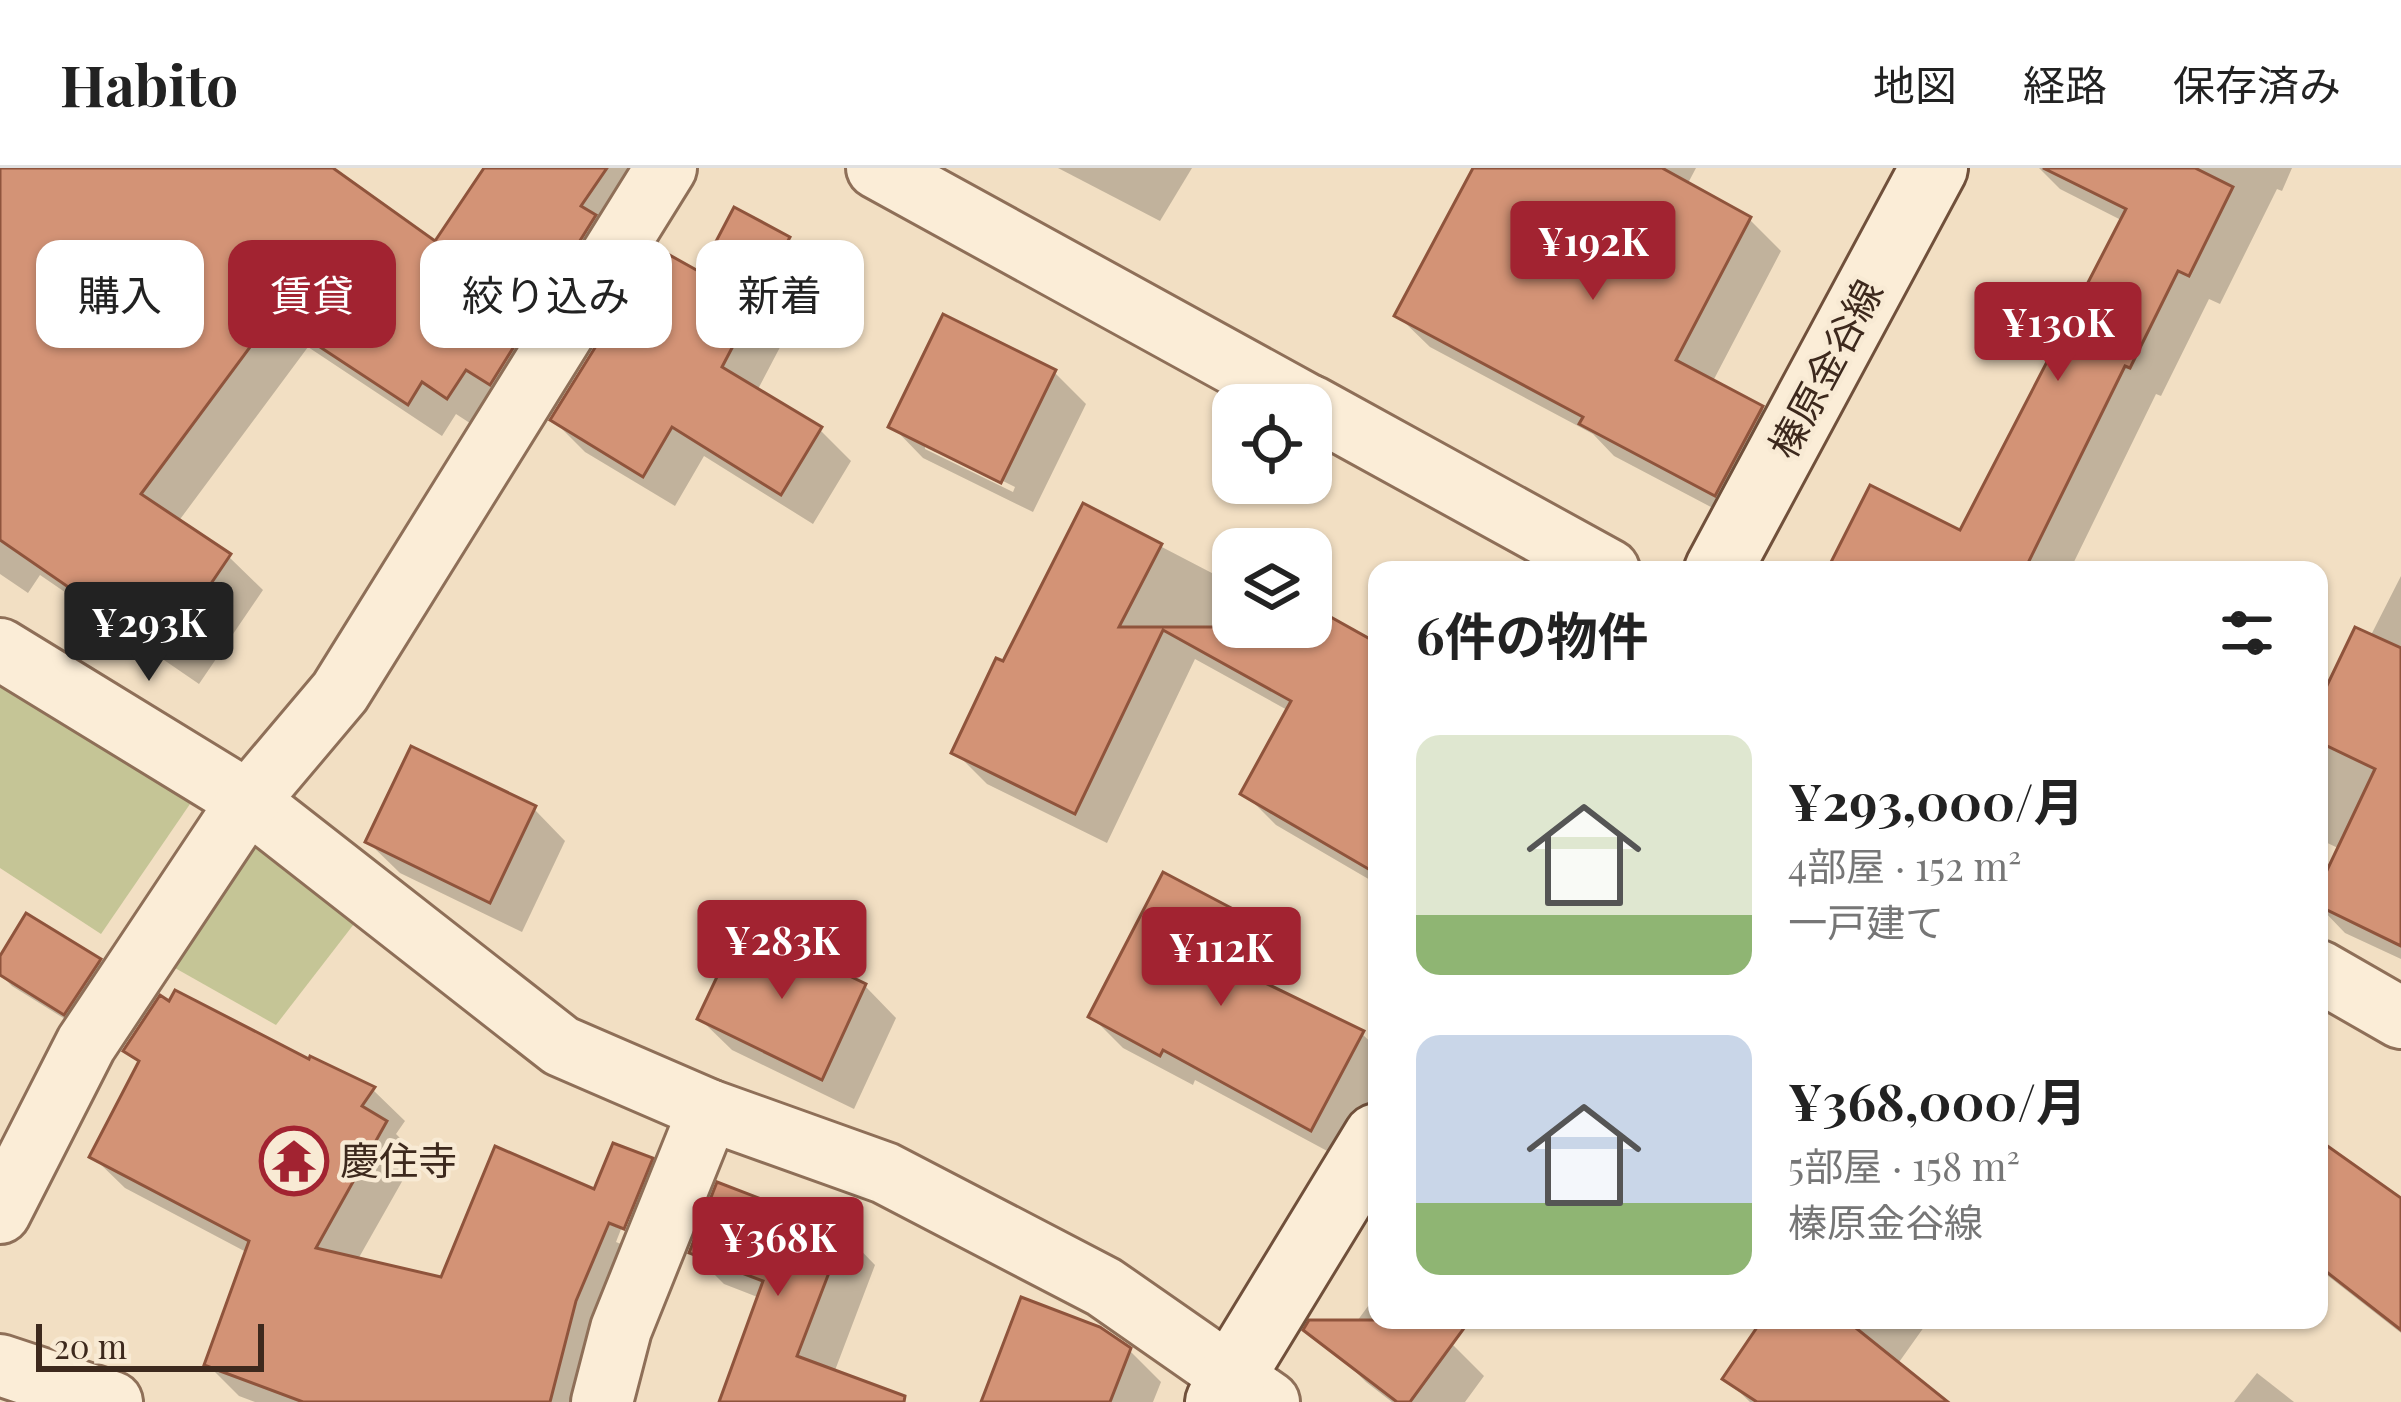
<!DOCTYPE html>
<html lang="ja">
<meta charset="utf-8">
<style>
body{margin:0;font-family:"Playfair Display","Noto Sans JP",serif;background:#f6f6f6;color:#222;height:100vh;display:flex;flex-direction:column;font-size:45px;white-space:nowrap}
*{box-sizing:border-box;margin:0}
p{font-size:39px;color:#767676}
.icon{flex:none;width:66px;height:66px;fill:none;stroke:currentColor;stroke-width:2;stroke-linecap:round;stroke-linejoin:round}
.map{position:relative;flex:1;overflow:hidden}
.drawer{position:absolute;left:1368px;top:393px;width:960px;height:768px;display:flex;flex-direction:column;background:#fff;border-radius:24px;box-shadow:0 3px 9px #0004}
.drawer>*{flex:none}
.banner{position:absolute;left:36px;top:72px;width:1140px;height:108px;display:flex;gap:24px}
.tools{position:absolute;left:1212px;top:216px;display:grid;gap:24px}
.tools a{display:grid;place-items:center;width:120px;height:120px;border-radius:24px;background:#fff;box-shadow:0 3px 9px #0004;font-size:60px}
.scale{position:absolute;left:36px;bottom:30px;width:228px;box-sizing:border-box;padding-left:12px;border:6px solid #3d291d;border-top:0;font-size:33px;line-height:42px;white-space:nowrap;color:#3d291d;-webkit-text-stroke:9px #f8ead4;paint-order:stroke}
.price{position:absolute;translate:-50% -102px;padding:0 27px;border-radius:12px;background:#a22331;color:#fff;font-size:39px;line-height:78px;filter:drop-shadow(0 3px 6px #0008)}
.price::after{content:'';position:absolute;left:50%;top:72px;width:36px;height:27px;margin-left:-18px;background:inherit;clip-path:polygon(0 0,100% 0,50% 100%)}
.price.active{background:#222;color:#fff}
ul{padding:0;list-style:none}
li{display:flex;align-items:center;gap:36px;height:300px;padding:0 48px}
li span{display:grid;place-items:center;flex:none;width:336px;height:240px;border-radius:24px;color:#555}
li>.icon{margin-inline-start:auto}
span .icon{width:144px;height:144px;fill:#fffc;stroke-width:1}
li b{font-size:51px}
h2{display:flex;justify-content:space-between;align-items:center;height:144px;padding:0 48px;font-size:51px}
.tag{padding:0 42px;border-radius:24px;background:#fff;box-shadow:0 3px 9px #0004;font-size:42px;line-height:108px}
.tag.active{background:#a22331;color:#fff}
header{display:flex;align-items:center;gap:72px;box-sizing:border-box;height:168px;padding:0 60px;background:#fff;border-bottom:3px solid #e0e0e0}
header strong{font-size:57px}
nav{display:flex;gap:66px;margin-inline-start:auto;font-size:42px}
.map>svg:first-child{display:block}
</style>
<header>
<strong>Habito</strong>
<nav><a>地図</a><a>経路</a><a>保存済み</a></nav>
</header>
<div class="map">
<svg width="2401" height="1234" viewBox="0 0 2401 1234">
<rect width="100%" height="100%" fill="#f2dfc3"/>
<g fill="#c5c596">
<polygon points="0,505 190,636 101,766 0,700"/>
<polygon points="250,657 364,743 276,857 175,800"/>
</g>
<g fill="#0003" fill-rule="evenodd">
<polygon points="0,0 328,0 436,77 488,0 637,0 482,263 456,246 442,268 308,179 178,354 229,389 263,422 199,516 40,407 28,425 0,406"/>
<polygon points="1058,0 1192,0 1160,53"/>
<polygon points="1476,0 1696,0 1687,17 1749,51 1781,83 1712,215 1762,241 1793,272 1747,358 1614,288 1593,266 1430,179 1398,148"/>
<polygon points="2039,0 2292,0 2282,23 2277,21 2220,136 2209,131 2161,228 2156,226 2070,402 1846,402 1961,366 2123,53 2060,21"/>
<polygon points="735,43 789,72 820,103 757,223 820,262 851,293 813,356 704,288 675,338 585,284 553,252 702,108"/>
<path d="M1054 204 1086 236 1033 344 923 290 892 258ZM925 274 1015 319 1013 324 925 281Z"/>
<polygon points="1085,339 1233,416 1233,459 1311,459 1311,442 1377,478 1377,716 1276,657 1244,625 1289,543 1195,491 1107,675 987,616 955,584 1004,497"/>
<polygon points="2401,408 2401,791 2345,765 2319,738 2319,726 2340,681 2319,671 2319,527 2325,529 2370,469"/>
<polygon points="534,641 565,673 522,764 400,705 368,674"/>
<polygon points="1235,745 1267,777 1249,811 1362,866 1377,880 1377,929 1344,992 1195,912 1193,917 1123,880 1091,848"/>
<polygon points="100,793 116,809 81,861 12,818 0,806 0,794"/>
<polygon points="865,818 896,850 854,941 732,882 700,851"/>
<path d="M127 882 310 895 312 892 373 922 405 953 396 966 417 987 357 1093 443 1113 651 992 683 1024 589 1234H255L239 1228 207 1196 248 1085 125 1020 93 989 140 896ZM625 1051H631L621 1076 616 1074Z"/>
<polygon points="2319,976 2401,1037 2401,1165 2323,1104 2319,1109"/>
<polygon points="844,1065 875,1097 834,1205 876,1234 723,1234 760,1130 724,1116 692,1084"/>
<polygon points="1377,1126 1377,1152 1421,1152 1452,1176 1484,1208 1465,1234 1392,1234 1366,1214 1335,1183"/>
<polygon points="1765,1152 1929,1152 1897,1197 1943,1234 1750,1234 1726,1211"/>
<polygon points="1129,1182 1161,1214 1153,1234 984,1234"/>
<polygon points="2257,1205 2294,1234 2234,1234"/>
</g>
<g fill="#d39376" stroke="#8f543c" stroke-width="3">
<polygon points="0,0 333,0 435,73 484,0 607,0 581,38 596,47 490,217 466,202 447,231 422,214 408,237 273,148 141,326 231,386 164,485 0,372"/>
<polygon points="1473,0 1662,0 1751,49 1676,192 1763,238 1715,328 1579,256 1583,249 1394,148"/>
<polygon points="2043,0 2195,0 2233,19 2189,108 2178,103 2130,200 2125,198 2027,397 2038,402 1827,402 1870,317 1960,362 2126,41"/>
<polygon points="734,39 790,69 722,199 822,259 781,327 672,259 643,309 550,252 657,80 700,104"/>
<polygon points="943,146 1056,202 1001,315 888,259"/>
<polygon points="1083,335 1162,376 1119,459 1311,459 1311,438 1377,475 1377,706 1240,626 1291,533 1163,462 1075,646 951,585 996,490 1003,493"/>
<polygon points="2355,459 2401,480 2401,778 2319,738 2319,719 2375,601 2319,574 2319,534"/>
<polygon points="411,578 536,638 490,735 365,674"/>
<polygon points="1163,704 1237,743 1212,789 1364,863 1311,963 1163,882 1160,888 1088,849"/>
<polygon points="26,745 101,791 64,847 0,807 0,788"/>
<polygon points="742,756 866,816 822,912 697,851"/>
<polygon points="175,822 309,891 310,888 375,919 362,938 387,953 316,1080 441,1109 495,978 594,1021 613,975 653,990 624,1061 609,1055 576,1133 550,1234 303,1234 204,1197 249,1073 89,989 139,893 123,883 160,827 169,833"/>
<polygon points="2319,972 2401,1030 2401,1162 2319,1098"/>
<polygon points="717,1014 845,1063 797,1188 905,1228 904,1234 719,1234 763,1113 689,1085"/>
<polygon points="1021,1129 1100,1159 1131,1180 1110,1234 981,1234"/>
<polygon points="1309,1152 1470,1152 1410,1234 1397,1234 1303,1162"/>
<polygon points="1762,1152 1846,1152 1948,1234 1757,1234 1722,1211"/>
</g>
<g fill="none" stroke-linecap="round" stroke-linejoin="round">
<defs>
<g id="street">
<polyline points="877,0 1308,237"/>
<polyline points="1311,238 1609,402"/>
<polyline points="0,481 248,633 561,878 709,942 885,1005 1104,1119 1269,1234"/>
<polyline points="2319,803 2401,850"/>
<polyline points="0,1045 86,876 248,633 340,524 666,0"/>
<polyline points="0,1197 112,1234"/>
<polyline points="602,1234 621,1161 709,942"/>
</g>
<g id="secondary">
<polyline points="1718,402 1934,0"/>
<polyline points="1219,1234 1232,1207 1377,969"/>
</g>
</defs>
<use href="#street" stroke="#8e6f58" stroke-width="66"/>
<use href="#secondary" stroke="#70503b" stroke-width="72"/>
<use href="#street" stroke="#fbedd7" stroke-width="60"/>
<use href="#secondary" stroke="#fbedd7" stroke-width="66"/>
</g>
<defs>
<symbol id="temple-ring" viewBox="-11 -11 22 22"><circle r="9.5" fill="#f8ead4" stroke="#a22331" stroke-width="1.5"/><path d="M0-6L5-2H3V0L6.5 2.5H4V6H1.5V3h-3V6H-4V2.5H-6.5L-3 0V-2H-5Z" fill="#a22331"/></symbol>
</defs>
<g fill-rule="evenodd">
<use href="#temple-ring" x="256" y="955" width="76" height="76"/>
</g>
<g text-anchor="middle" stroke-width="9" stroke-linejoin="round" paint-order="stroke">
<g font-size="39" fill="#3d291d" stroke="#f8ead4">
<text transform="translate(1826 201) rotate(-62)" y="14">榛原金谷線</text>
</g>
<g font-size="39" fill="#3d291d" stroke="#f8ead4" text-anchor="start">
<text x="340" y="1007">慶住寺</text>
</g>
</g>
</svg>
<div class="tools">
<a><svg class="icon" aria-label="locate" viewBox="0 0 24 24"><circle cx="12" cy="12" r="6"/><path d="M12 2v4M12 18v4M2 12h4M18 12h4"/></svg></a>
<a><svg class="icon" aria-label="layers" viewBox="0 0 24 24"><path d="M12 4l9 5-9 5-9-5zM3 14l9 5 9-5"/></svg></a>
</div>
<div class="scale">20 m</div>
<b class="price" style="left:1593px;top:135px">¥192K</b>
<b class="price" style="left:2058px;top:216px">¥130K</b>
<b class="price active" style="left:149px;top:516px">¥293K</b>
<b class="price" style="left:782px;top:834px">¥283K</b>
<b class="price" style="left:1221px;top:841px">¥112K</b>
<b class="price" style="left:778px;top:1131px">¥368K</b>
<div class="banner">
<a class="tag">購入</a>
<a class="tag active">賃貸</a>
<a class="tag">絞り込み</a>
<a class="tag">新着</a>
</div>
<section class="drawer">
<h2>6件の物件<svg class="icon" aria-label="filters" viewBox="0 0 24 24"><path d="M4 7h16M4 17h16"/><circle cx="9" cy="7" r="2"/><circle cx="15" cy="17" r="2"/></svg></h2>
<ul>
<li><span style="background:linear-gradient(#dfe7d0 75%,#8fb573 0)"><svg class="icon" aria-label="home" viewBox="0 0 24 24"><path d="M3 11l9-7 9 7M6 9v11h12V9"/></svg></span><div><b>¥293,000/月</b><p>4部屋 · 152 m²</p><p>一戸建て</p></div></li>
<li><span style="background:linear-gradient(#c9d6e8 70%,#8fb573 0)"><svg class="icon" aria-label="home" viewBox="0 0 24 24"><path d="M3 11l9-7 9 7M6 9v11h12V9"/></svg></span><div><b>¥368,000/月</b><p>5部屋 · 158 m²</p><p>榛原金谷線</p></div></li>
</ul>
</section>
</div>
